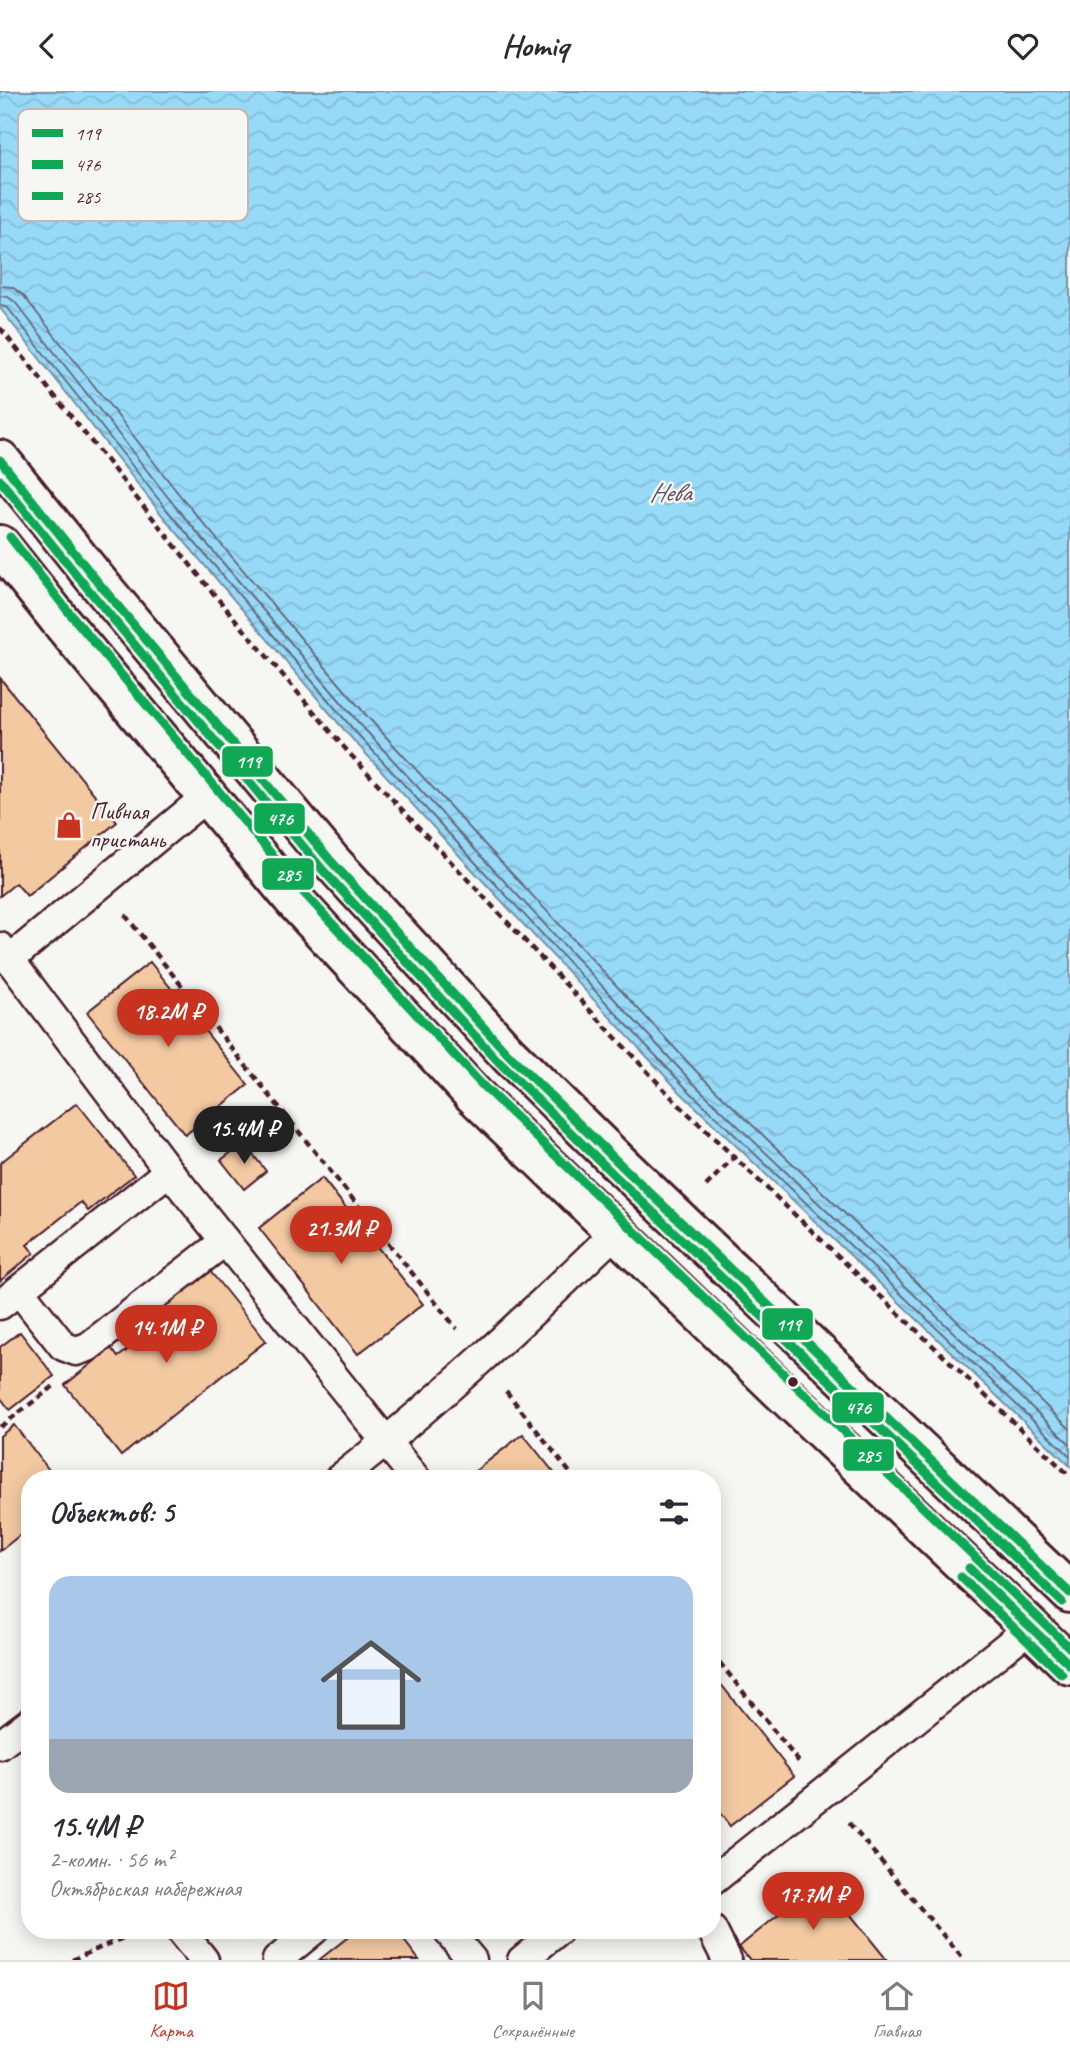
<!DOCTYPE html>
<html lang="ru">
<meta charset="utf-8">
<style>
body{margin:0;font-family:Caveat,sans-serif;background:#f2f2f3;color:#2b2b33;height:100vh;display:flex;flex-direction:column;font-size:26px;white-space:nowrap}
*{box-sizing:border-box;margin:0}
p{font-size:23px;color:#7c7c81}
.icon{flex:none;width:38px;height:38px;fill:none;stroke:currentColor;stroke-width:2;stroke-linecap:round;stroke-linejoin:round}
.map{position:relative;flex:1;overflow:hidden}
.side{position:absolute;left:21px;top:1379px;width:700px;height:469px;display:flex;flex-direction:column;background:#fff;border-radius:28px;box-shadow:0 4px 18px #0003}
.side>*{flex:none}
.price{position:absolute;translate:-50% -60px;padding:0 16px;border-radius:24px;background:#c8321e;color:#fff;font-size:23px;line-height:46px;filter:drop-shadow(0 2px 4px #0008)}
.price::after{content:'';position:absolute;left:50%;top:42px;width:21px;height:16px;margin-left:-10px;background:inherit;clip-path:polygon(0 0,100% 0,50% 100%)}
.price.on{background:#222;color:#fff}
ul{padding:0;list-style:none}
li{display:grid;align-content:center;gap:14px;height:371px;padding:0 28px}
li+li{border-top:2px solid #e1e1e2}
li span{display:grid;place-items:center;height:217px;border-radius:21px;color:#555}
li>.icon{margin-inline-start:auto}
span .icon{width:126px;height:126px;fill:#fffc;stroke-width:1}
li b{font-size:30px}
h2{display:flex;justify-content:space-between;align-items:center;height:84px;padding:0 28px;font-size:30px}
header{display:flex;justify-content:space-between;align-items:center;height:91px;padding:0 28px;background:#fff;font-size:32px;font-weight:700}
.menu{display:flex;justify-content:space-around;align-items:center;height:98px;border-top:2px solid #e1e1e2;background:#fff;font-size:19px;color:#7c7c81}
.menu a{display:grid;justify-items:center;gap:4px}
.menu .on{color:#c8321e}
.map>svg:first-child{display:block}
</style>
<header><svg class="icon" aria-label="back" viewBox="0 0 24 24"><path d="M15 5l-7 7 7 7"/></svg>Homiq<svg class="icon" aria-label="heart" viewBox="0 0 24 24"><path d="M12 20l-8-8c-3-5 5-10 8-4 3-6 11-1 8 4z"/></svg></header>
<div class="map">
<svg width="1070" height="1869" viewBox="0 0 1070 1869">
<defs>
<pattern id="water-waves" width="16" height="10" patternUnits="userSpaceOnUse" patternTransform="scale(1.75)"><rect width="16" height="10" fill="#96daf8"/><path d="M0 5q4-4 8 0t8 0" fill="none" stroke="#83bbd5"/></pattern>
</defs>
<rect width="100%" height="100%" fill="#f6f6f2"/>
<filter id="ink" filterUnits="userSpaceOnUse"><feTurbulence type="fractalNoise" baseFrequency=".0143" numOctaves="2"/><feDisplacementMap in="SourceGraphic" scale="14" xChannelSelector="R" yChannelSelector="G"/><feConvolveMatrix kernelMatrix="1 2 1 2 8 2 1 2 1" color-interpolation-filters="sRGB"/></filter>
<g filter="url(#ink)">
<polygon fill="url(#water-waves)" stroke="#788fa6" stroke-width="2" points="0,0 1070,0 1070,1375 680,1001 469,775 346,641 162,424 0,217"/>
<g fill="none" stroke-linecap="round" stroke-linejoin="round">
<g stroke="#686a7d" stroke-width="2">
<polyline points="0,195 12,196 23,204 182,407 366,624 488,757 698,982 1070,1338"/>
<polyline points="0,205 8,206 15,211 174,414 358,631 480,764 691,990 1070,1353"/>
<polyline points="0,214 8,217 167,419 352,637 474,770 685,996 1070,1365"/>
</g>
</g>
<g fill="#f3c9a2" stroke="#4a1f2b" stroke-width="2">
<polygon points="0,587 117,731 27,805 16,792 0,805"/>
<polygon points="150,871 248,994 185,1044 87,921"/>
<polygon points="77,1012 134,1084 88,1120 81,1111 27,1154 34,1162 0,1190 0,1072"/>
<polygon points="244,1052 266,1080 244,1098 221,1069"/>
<polygon points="322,1087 423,1213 358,1263 259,1137"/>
<polygon points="210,1180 266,1250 121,1365 65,1294 111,1257 118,1266 134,1254 170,1225 162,1217"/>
<polygon points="20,1241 54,1285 10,1319 0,1306 0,1256"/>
<polygon points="14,1334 56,1388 30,1388 30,1436 0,1460 0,1345"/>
<polygon points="523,1343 559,1388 465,1388"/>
<polygon points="712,1582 794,1685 730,1735 712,1712"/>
<polygon points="822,1788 887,1869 750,1869 739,1856"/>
<polygon points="357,1839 396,1839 419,1869 319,1869"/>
</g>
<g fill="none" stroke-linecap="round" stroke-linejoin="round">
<defs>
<g id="service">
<polyline points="0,856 169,1080 416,1388"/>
<polyline points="9,869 206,706"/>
<polyline points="19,1199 63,1255 76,1260 88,1256 225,1150"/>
<polyline points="0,1214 169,1080"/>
<path d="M339 1388C437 1312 527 1227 616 1141"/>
<polyline points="0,1654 30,1631"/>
<polyline points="712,1790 1031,1536"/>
<polyline points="185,1839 182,1842 204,1869"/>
<polyline points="447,1839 472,1869"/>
<polyline points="712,1839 727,1869"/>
<polyline points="277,1869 314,1839"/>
<polyline points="522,1869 559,1839"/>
</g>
<g id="primary">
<polyline points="0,369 97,490 330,769 508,963 622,1075 1070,1502"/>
<polyline points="0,454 58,527 295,810 473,1003 782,1301 1070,1574"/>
</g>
</defs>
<use href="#service" stroke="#4a1f2b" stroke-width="33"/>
<use href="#primary" stroke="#4a1f2b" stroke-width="44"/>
<g stroke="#4a1f2b" stroke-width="4.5" stroke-dasharray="7 5" stroke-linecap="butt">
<polyline points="0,237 213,502 349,662 675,1010 1070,1385"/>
<polyline points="125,824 457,1238"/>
<polyline points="706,1095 734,1066"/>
<polyline points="506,1300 575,1388"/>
<polyline points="0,1336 54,1295"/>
<polyline points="712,1562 799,1671"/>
<polyline points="849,1732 964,1869"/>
<polyline points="72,1869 141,1839"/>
</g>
<use href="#service" stroke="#f6f6f2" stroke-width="28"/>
<use href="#primary" stroke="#f6f6f2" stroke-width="38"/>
<defs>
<g id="bus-1">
<polyline points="0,369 97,490 330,769 508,963 622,1075 1070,1502"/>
<polyline points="969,1477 1070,1574"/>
</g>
<g id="bus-2">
<polyline points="0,389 88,498 321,777 499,971 614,1084 1062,1511"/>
<polyline points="961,1486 1062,1583"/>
</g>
<polyline id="bus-3" points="10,446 67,519 304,802 482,994 1070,1557"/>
</defs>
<use href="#bus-1" stroke="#f6f6f2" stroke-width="14"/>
<use href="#bus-2" stroke="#f6f6f2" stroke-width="14"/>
<use href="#bus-3" stroke="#f6f6f2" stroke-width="14"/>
<use href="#bus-1" stroke="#10a855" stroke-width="9"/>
<use href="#bus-2" stroke="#10a855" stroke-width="9"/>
<use href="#bus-3" stroke="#10a855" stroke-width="9"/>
</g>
</g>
<defs>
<symbol id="shop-bare" viewBox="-9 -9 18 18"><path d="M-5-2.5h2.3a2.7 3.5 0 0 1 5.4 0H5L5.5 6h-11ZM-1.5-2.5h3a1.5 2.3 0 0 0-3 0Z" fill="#c8321e" stroke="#f6f6f2" stroke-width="2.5" paint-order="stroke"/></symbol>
</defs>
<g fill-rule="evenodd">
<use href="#shop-bare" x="50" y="715" width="38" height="38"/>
</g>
<circle fill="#4a1f2b" stroke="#f6f6f2" stroke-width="2.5" cx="793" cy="1291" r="6"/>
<g text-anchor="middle" stroke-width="5" stroke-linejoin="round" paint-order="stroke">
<g font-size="24" fill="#4a1f2b" stroke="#f6f6f2" text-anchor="start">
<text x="90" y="728">Пивная<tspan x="90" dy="28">пристань</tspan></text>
</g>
<g font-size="26" font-style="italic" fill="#5d4e5e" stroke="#f6f6f2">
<text x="670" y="410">Нева</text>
</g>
</g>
<rect x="18" y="18" width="230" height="112" rx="10" fill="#f6f6f2" stroke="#c2b6b6" stroke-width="2"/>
<rect x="32" y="38" width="31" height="8" fill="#10a855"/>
<rect x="32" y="69" width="31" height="9" fill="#10a855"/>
<rect x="32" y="101" width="31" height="8" fill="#10a855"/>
<g font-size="19" fill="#4a1f2b">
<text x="75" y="49">119</text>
<text x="75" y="80">476</text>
<text x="75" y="112">285</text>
</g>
<g stroke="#f6f6f2" stroke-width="2.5">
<rect x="221" y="654" width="53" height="33" rx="7" fill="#10a855"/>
<rect x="253" y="711" width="53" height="33" rx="7" fill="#10a855"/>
<rect x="261" y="766" width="54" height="34" rx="7" fill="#10a855"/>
<rect x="761" y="1216" width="53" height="34" rx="7" fill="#10a855"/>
<rect x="831" y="1300" width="54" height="33" rx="7" fill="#10a855"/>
<rect x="842" y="1347" width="53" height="34" rx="7" fill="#10a855"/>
</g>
<g font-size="19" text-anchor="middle" font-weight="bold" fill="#fff">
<text x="248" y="677">119</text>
<text x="280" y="734">476</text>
<text x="288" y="790">285</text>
<text x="788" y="1240">119</text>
<text x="858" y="1323">476</text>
<text x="868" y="1371">285</text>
</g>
</svg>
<b class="price" style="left:168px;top:958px">18.2M ₽</b>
<b class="price on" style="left:244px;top:1075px">15.4M ₽</b>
<b class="price" style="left:341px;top:1175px">21.3M ₽</b>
<b class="price" style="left:166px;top:1274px">14.1M ₽</b>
<b class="price" style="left:813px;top:1841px">17.7M ₽</b>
<section class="side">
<h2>Объектов: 5<svg class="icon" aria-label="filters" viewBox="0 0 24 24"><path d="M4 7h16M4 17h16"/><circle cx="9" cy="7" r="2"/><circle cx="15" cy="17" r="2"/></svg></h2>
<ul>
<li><span style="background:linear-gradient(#a9c7e8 75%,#9aa5b1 0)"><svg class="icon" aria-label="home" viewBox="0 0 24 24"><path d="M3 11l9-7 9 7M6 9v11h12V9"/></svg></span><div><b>15.4M ₽</b><p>2-комн. · 56 m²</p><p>Октябрьская набережная</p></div></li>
</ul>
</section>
</div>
<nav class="menu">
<a class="on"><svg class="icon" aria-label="map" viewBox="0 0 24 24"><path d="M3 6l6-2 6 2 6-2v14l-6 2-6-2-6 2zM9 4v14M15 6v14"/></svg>Карта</a>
<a><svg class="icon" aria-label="saved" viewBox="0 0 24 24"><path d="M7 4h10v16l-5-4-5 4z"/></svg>Сохранённые</a>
<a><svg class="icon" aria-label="home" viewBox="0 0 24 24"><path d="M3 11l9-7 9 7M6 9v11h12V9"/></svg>Главная</a>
</nav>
